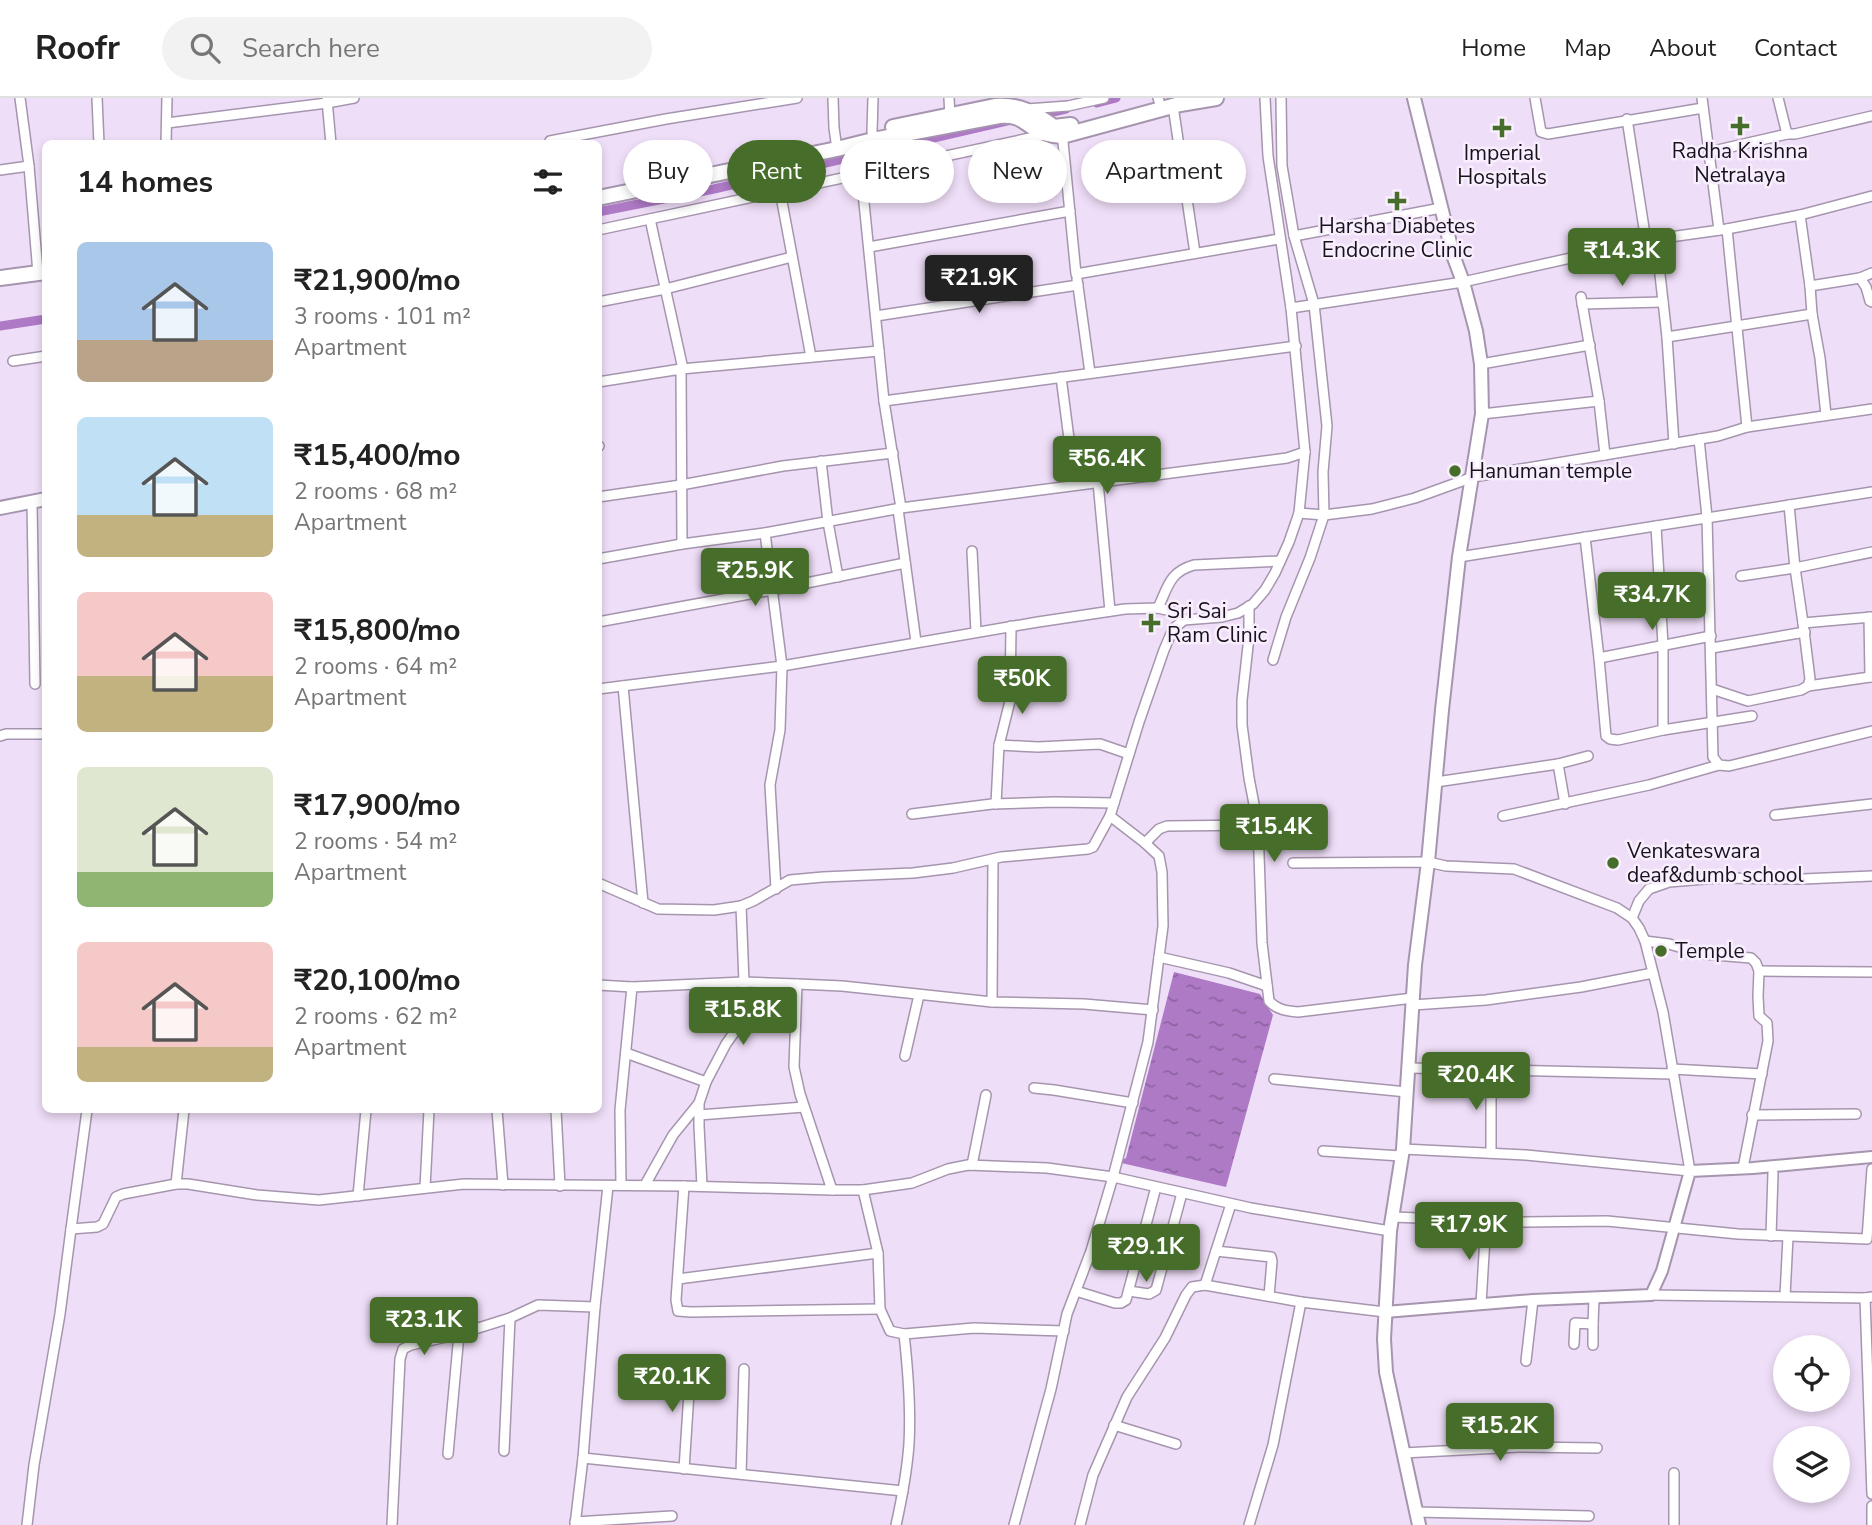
<!DOCTYPE html>
<meta charset="utf-8">
<style>
body{margin:0;font-family:"Nunito Sans",sans-serif;background:#f2f2f2;color:#222;height:100vh;display:flex;flex-direction:column;font-size:26px;white-space:nowrap}
*{box-sizing:border-box;margin:0}
p{font-size:23px;color:#767676}
.icon{flex:none;width:38px;height:38px;fill:none;stroke:currentColor;stroke-width:2;stroke-linecap:round;stroke-linejoin:round}
.map{position:relative;flex:1;overflow:hidden}
.side{position:absolute;left:42px;top:42px;width:560px;height:973px;display:flex;flex-direction:column;background:#fff;border-radius:10px;box-shadow:0 4px 10px #0003}
.side>*{flex:none}
.banner{position:absolute;left:623px;top:42px;width:665px;height:63px;display:flex;gap:14px}
.fabs{position:absolute;left:1773px;top:1237px;display:grid;gap:14px}
.fabs a{display:grid;place-items:center;width:77px;height:77px;border-radius:50%;background:#fff;box-shadow:0 4px 10px #0003;font-size:35px}
.price{position:absolute;translate:-50% -60px;padding:0 16px;border-radius:7px;background:#466e2a;color:#fff;font-size:23px;line-height:46px;filter:drop-shadow(0 2px 4px #0008)}
.price::after{content:'';position:absolute;left:50%;top:42px;width:21px;height:16px;margin-left:-10px;background:inherit;clip-path:polygon(0 0,100% 0,50% 100%)}
.price.selected{background:#222;color:#fff}
ul{padding:0;list-style:none}
li{display:flex;align-items:center;gap:21px;height:175px;padding:0 35px}
li span{display:grid;place-items:center;flex:none;width:196px;height:140px;border-radius:10px;color:#555}
li>.icon{margin-inline-start:auto}
span .icon{width:84px;height:84px;fill:#fffc;stroke-width:1}
li b{font-size:30px}
h2{display:flex;justify-content:space-between;align-items:center;height:84px;padding:0 35px;font-size:30px}
.pill{padding:0 24px;border-radius:32px;background:#fff;box-shadow:0 4px 10px #0003;font-size:24px;line-height:63px}
.pill.selected{background:#466e2a;color:#fff}
header{display:flex;align-items:center;gap:42px;box-sizing:border-box;height:98px;padding:0 35px;background:#fff;border-bottom:2px solid #e0e0e0}
header strong{font-size:33px}
nav{display:flex;gap:38px;margin-inline-start:auto;font-size:24px}
.search{width:490px;height:63px;background:#f2f2f2;display:flex;align-items:center;gap:18px;box-sizing:border-box;padding:0 24px;border-radius:38px;color:#767676;font-size:26px}
.map>svg:first-child{display:block}
</style>
<header>
<strong>Roofr</strong>
<div class="search"><svg class="icon" aria-label="search" viewBox="0 0 24 24"><circle cx="10" cy="10" r="6"/><path d="M15 15l6 6"/></svg>Search here</div>
<nav><a>Home</a><a>Map</a><a>About</a><a>Contact</a></nav>
</header>
<div class="map">
<svg width="1872" height="1427" viewBox="0 0 1872 1427">
<defs>
<pattern id="water-ripples" width="26" height="14" patternUnits="userSpaceOnUse" patternTransform="scale(1.75)"><rect width="26" height="14" fill="#ae7ac6"/><path d="M2 4q2-2 4 0t4 0M15 11q2-2 4 0t4 0" fill="none" stroke="#8d63a0"/></pattern>
</defs>
<rect width="100%" height="100%" fill="#efdef8"/>
<polygon fill="url(#water-ripples)" points="1174,874 1260,896 1273,917 1226,1089 1117,1064 1126,1060"/>
<g fill="none" stroke-linecap="round" stroke-linejoin="round">
<g stroke="#ae7ac6" stroke-width="9">
<polyline points="1097,5 1116,0"/>
<polyline points="1035,18 1066,11"/>
<polyline points="598,114 714,91 1011,22"/>
<polyline points="0,228 46,221"/>
</g>
<defs>
<g id="minor">
<polyline points="20,0 29,68 38,175"/>
<polyline points="97,0 99,46"/>
<polyline points="833,0 834,30 837,51"/>
<polyline points="949,0 950,19"/>
<polyline points="1158,0 1159,3"/>
<polyline points="1535,0 1541,34 1548,36 1703,10"/>
<polyline points="1702,0 1719,132"/>
<polyline points="1778,0 1787,36 1795,36 1872,18"/>
<polyline points="327,2 331,46"/>
<polyline points="1173,8 1195,155"/>
<polyline points="1027,11 1068,8 1104,0"/>
<polyline points="1627,21 1646,143"/>
<polyline points="167,25 327,5 354,0"/>
<polyline points="872,34 873,0"/>
<polyline points="1062,34 1076,176 1279,141"/>
<polyline points="550,43 666,21 797,0"/>
<polyline points="166,46 167,0"/>
<polyline points="1709,54 1787,36"/>
<polyline points="0,72 29,68"/>
<polyline points="861,75 884,303 901,410"/>
<polyline points="780,93 811,259"/>
<polyline points="650,121 683,271"/>
<polyline points="1727,131 1747,329"/>
<polyline points="598,132 1044,37"/>
<polyline points="1294,138 1441,110"/>
<polyline points="1656,141 1667,239 1674,346"/>
<polyline points="869,149 1070,113"/>
<polyline points="1860,180 1872,175"/>
<polyline points="1077,181 1090,275"/>
<polyline points="1810,188 1860,180 1866,189 1870,203 1872,204"/>
<polyline points="1581,199 1599,303 1605,357"/>
<polyline points="598,204 665,191 792,159"/>
<polyline points="1582,206 1663,204"/>
<polyline points="1291,210 1463,184 1656,141 1727,131 1800,117 1872,98"/>
<polyline points="1812,216 1820,260 1826,317"/>
<polyline points="876,218 1078,187"/>
<polyline points="1667,239 1812,216 1810,188 1800,117"/>
<polyline points="13,263 46,258"/>
<polyline points="1481,266 1590,247"/>
<polyline points="681,271 879,253"/>
<polyline points="1061,279 1075,387"/>
<polyline points="598,284 681,271 682,446"/>
<polyline points="884,303 1296,248"/>
<polyline points="1482,316 1599,303"/>
<polyline points="1699,341 1707,419 1713,659 1719,667 1729,668 1872,633"/>
<polyline points="598,348 599,348"/>
<polyline points="821,363 828,424 838,479"/>
<polyline points="1098,384 1110,513"/>
<polyline points="598,399 681,387 783,368 893,355"/>
<polyline points="32,404 35,586"/>
<polyline points="1789,407 1795,470 1803,525"/>
<polyline points="898,411 916,544"/>
<polyline points="1299,415 1324,417 1372,411 1415,400 1473,379 1718,338 1747,329 1872,311"/>
<polyline points="1656,428 1663,547 1663,632"/>
<polyline points="765,435 782,568 780,632 770,687 776,791"/>
<polyline points="1585,439 1599,560 1606,638 1610,641 1618,642 1663,632 1752,618"/>
<polyline points="972,453 976,534"/>
<polyline points="1459,459 1872,394"/>
<polyline points="598,461 682,446 765,435 901,410 1287,360 1305,354"/>
<polyline points="1741,478 1795,470 1872,454"/>
<path d="M1249 508V539L1242 602V627L1249 680 1258 727 1262 845 1269 903C1277 912 1287 913 1298 914L1413 900"/>
<path d="M1158 510C1168 489 1169 474 1194 467L1280 463"/>
<polyline points="1869,519 1870,579 1872,579"/>
<polyline points="598,524 772,492 905,465"/>
<polyline points="1712,550 1805,534"/>
<polyline points="1599,560 1711,538"/>
<polyline points="1273,562 1286,519 1310,460 1324,417 1323,374 1327,328 1314,206 1294,138 1282,68 1281,0"/>
<polyline points="623,588 643,805"/>
<polyline points="1808,588 1870,579"/>
<polyline points="598,591 782,568 1038,524 1125,511 1158,510 1175,514 1184,522"/>
<polyline points="1712,591 1748,603 1801,592 1808,588 1810,581 1803,525 1872,519"/>
<polyline points="0,638 6,636 46,636"/>
<polyline points="999,647 1038,649 1100,646 1129,656"/>
<polyline points="1558,666 1588,658"/>
<polyline points="1436,684 1558,666 1565,706"/>
<polyline points="996,706 999,647 1010,603 1011,528"/>
<polyline points="912,716 992,706 1055,704 1114,705"/>
<polyline points="1775,717 1872,706"/>
<polyline points="1503,718 1649,687 1719,667"/>
<polyline points="1145,745 1159,731 1167,728 1258,727"/>
<polyline points="1293,765 1428,764 1446,768 1514,771 1617,810 1632,820 1639,830 1645,843 1663,914 1690,1073 1526,1057 1403,1051"/>
<polyline points="598,785 658,811 714,812 741,808 753,803 790,782 823,779 913,775 953,770 1001,759 1088,751 1093,749 1110,718 1139,624 1164,552 1173,531 1184,522 1222,519 1238,515 1253,506 1265,492 1275,475 1289,444 1299,415 1305,354 1291,210 1268,58 1265,0"/>
<polyline points="1632,820 1639,803 1649,791 1669,784 1717,780 1803,781 1872,778"/>
<polyline points="1645,843 1669,846 1703,856 1751,860 1756,865 1759,873 1758,898 1759,918 1767,925 1768,943 1743,1070"/>
<polyline points="1159,859 1229,875 1267,888"/>
<polyline points="1759,873 1872,874"/>
<polyline points="797,886 794,969 800,996 832,1092"/>
<polyline points="598,887 632,889"/>
<polyline points="992,904 993,761"/>
<polyline points="1413,907 1486,902 1581,889 1653,875"/>
<polyline points="626,955 706,984"/>
<polyline points="905,958 919,897"/>
<polyline points="1409,970 1673,976"/>
<polyline points="1672,971 1762,976"/>
<polyline points="1491,973 1491,1055"/>
<polyline points="1274,981 1407,994"/>
<polyline points="1034,990 1054,992 1133,1005"/>
<polyline points="184,1012 176,1086 188,1086 257,1097 319,1102 464,1086 684,1088 832,1092 863,1092 912,1085 948,1071 968,1067 1047,1070 1113,1079 1251,1110 1390,1133"/>
<polyline points="497,1012 503,1087"/>
<polyline points="556,1012 560,1088"/>
<polyline points="699,1017 804,1009"/>
<polyline points="1752,1017 1856,1016"/>
<polyline points="1323,1053 1401,1058"/>
<polyline points="972,1067 986,997"/>
<polyline points="621,1087 620,1012 632,889 744,884 797,886 842,888 992,904 1084,906 1153,912"/>
<polyline points="645,1087 673,1037 699,1005"/>
<polyline points="684,1088 676,1202 678,1213 691,1214 880,1211"/>
<polyline points="702,1088 699,1028 699,1005 706,984 726,946 740,926 744,884 741,808"/>
<polyline points="425,1090 429,1012"/>
<polyline points="863,1092 878,1155 880,1211 890,1233 904,1236 974,1230 1064,1233"/>
<polyline points="358,1098 366,1012"/>
<polyline points="1393,1119 1523,1124 1607,1123 1738,1136 1867,1141 1872,1071"/>
<polyline points="71,1131 87,1012"/>
<polyline points="1771,1138 1773,1075"/>
<polyline points="1216,1153 1271,1159 1272,1163 1269,1198"/>
<polyline points="678,1181 878,1155"/>
<polyline points="1205,1187 1231,1106"/>
<polyline points="1076,1193 1115,1205 1121,1205 1126,1202 1156,1089"/>
<polyline points="1129,1193 1149,1196 1156,1192 1182,1095"/>
<polyline points="1651,1197 1865,1200"/>
<polyline points="1785,1198 1788,1139"/>
<polyline points="1872,1199 1865,1200 1872,1396"/>
<polyline points="1481,1206 1486,1123"/>
<polyline points="1574,1246 1575,1225 1593,1226 1594,1201"/>
<polyline points="1593,1247 1593,1226"/>
<polyline points="1526,1263 1533,1202"/>
<polyline points="1114,1327 1176,1346"/>
<polyline points="504,1353 510,1220"/>
<polyline points="1403,1355 1519,1349 1597,1350"/>
<polyline points="448,1356 459,1236"/>
<polyline points="583,1360 903,1393"/>
<polyline points="684,1371 691,1264"/>
<polyline points="1674,1375 1674,1427"/>
<polyline points="741,1376 744,1271"/>
<polyline points="1416,1414 1589,1418"/>
<polyline points="575,1424 672,1418"/>
<polyline points="27,1427 34,1367 60,1216 71,1131 97,1129 103,1126 116,1099 123,1096 176,1086"/>
<polyline points="392,1427 400,1261 403,1251 411,1247 459,1236 510,1220 538,1207 595,1209"/>
<polyline points="575,1427 583,1360 595,1209 608,1088"/>
<path d="M896 1427C902 1400 907 1373 909 1346 911 1310 908 1272 904 1236"/>
<polyline points="1014,1427 1051,1291 1067,1216 1091,1153 1113,1079 1148,944 1163,828 1162,774 1159,758 1145,745 1110,718"/>
<polyline points="1080,1427 1093,1377 1127,1299 1165,1240 1186,1197 1192,1189 1205,1187 1301,1204 1385,1214"/>
<polyline points="1249,1427 1273,1347 1301,1204"/>
<polyline points="1872,1427 1872,1408"/>
</g>
<polyline id="tertiary" points="1385,1214 1533,1202 1651,1197 1662,1173 1690,1073 1753,1070 1872,1059"/>
<g id="secondary">
<polyline points="1414,0 1453,157 1463,184 1476,233 1481,266 1482,316 1459,459 1442,612 1428,764 1415,867 1403,1051 1390,1133 1384,1241 1386,1274 1419,1427"/>
<polyline points="0,410 46,401"/>
</g>
<g id="primary">
<path d="M893 29 995 8C1019 6 1035 15 1054 29L1071 27"/>
<path d="M598 100 837 51 873 42 999 18C1025 16 1024 28 1044 35 1049 37 1056 37 1062 38L1180 6 1216 0"/>
<polyline points="0,180 46,174"/>
</g>
</defs>
<use href="#minor" stroke="#a695ae" stroke-width="12"/>
<use href="#tertiary" stroke="#a695ae" stroke-width="14"/>
<use href="#secondary" stroke="#a695ae" stroke-width="16"/>
<use href="#primary" stroke="#a695ae" stroke-width="18"/>
<use href="#minor" stroke="#fff" stroke-width="9"/>
<use href="#tertiary" stroke="#fff" stroke-width="10"/>
<use href="#secondary" stroke="#fff" stroke-width="12"/>
<use href="#primary" stroke="#fff" stroke-width="14"/>
</g>
<g fill="#466e2a" stroke="#f9eefe" stroke-width="2.5">
<path d="M1736.5 17.5h7v7h7v7h-7v7h-7v-7h-7v-7h7z"/>
<path d="M1498.5 19.5h7v7h7v7h-7v7h-7v-7h-7v-7h7z"/>
<path d="M1393.5 92.5h7v7h7v7h-7v7h-7v-7h-7v-7h7z"/>
<circle cx="1455" cy="373" r="7"/>
<path d="M1147.5 514.5h7v7h7v7h-7v7h-7v-7h-7v-7h7z"/>
<circle cx="1613" cy="765" r="7"/>
<circle cx="1661" cy="853" r="7"/>
</g>
<g text-anchor="middle" stroke-width="5" stroke-linejoin="round" paint-order="stroke">
<g font-size="21" fill="#18121b" stroke="#f9eefe" text-anchor="start">
<text x="1740" y="60" text-anchor="middle">Radha Krishna<tspan x="1740" dy="24">Netralaya</tspan></text>
<text x="1502" y="62" text-anchor="middle">Imperial<tspan x="1502" dy="24">Hospitals</tspan></text>
<text x="1397" y="135" text-anchor="middle">Harsha Diabetes<tspan x="1397" dy="24">Endocrine Clinic</tspan></text>
<text x="1469" y="380">Hanuman temple</text>
<text x="1167" y="520">Sri Sai<tspan x="1167" dy="24">Ram Clinic</tspan></text>
<text x="1627" y="760">Venkateswara<tspan x="1627" dy="24">deaf&amp;dumb school</tspan></text>
<text x="1675" y="860">Temple</text>
</g>
</g>
</svg>
<div class="fabs">
<a><svg class="icon" aria-label="locate" viewBox="0 0 24 24"><circle cx="12" cy="12" r="6"/><path d="M12 2v4M12 18v4M2 12h4M18 12h4"/></svg></a>
<a><svg class="icon" aria-label="layers" viewBox="0 0 24 24"><path d="M12 4l9 5-9 5-9-5zM3 14l9 5 9-5"/></svg></a>
</div>
<b class="price" style="left:1622px;top:190px">₹14.3K</b>
<b class="price selected" style="left:979px;top:217px">₹21.9K</b>
<b class="price" style="left:1107px;top:398px">₹56.4K</b>
<b class="price" style="left:755px;top:510px">₹25.9K</b>
<b class="price" style="left:1652px;top:534px">₹34.7K</b>
<b class="price" style="left:1022px;top:618px">₹50K</b>
<b class="price" style="left:1274px;top:766px">₹15.4K</b>
<b class="price" style="left:743px;top:949px">₹15.8K</b>
<b class="price" style="left:1476px;top:1014px">₹20.4K</b>
<b class="price" style="left:1469px;top:1164px">₹17.9K</b>
<b class="price" style="left:1146px;top:1186px">₹29.1K</b>
<b class="price" style="left:424px;top:1259px">₹23.1K</b>
<b class="price" style="left:672px;top:1316px">₹20.1K</b>
<b class="price" style="left:1500px;top:1365px">₹15.2K</b>
<div class="banner">
<a class="pill">Buy</a>
<a class="pill selected">Rent</a>
<a class="pill">Filters</a>
<a class="pill">New</a>
<a class="pill">Apartment</a>
</div>
<section class="side">
<h2>14 homes<svg class="icon" aria-label="filters" viewBox="0 0 24 24"><path d="M4 7h16M4 17h16"/><circle cx="9" cy="7" r="2"/><circle cx="15" cy="17" r="2"/></svg></h2>
<ul>
<li><span style="background:linear-gradient(#a9c7e8 70%,#b9a48a 0)"><svg class="icon" aria-label="home" viewBox="0 0 24 24"><path d="M3 11l9-7 9 7M6 9v11h12V9"/></svg></span><div><b>₹21,900/mo</b><p>3 rooms · 101 m²</p><p>Apartment</p></div></li>
<li><span style="background:linear-gradient(#bfe0f5 70%,#c2b280 0)"><svg class="icon" aria-label="home" viewBox="0 0 24 24"><path d="M3 11l9-7 9 7M6 9v11h12V9"/></svg></span><div><b>₹15,400/mo</b><p>2 rooms · 68 m²</p><p>Apartment</p></div></li>
<li><span style="background:linear-gradient(#f6c9c9 60%,#c2b280 0)"><svg class="icon" aria-label="home" viewBox="0 0 24 24"><path d="M3 11l9-7 9 7M6 9v11h12V9"/></svg></span><div><b>₹15,800/mo</b><p>2 rooms · 64 m²</p><p>Apartment</p></div></li>
<li><span style="background:linear-gradient(#dfe7d0 75%,#8fb573 0)"><svg class="icon" aria-label="home" viewBox="0 0 24 24"><path d="M3 11l9-7 9 7M6 9v11h12V9"/></svg></span><div><b>₹17,900/mo</b><p>2 rooms · 54 m²</p><p>Apartment</p></div></li>
<li><span style="background:linear-gradient(#f6c9c9 75%,#c2b280 0)"><svg class="icon" aria-label="home" viewBox="0 0 24 24"><path d="M3 11l9-7 9 7M6 9v11h12V9"/></svg></span><div><b>₹20,100/mo</b><p>2 rooms · 62 m²</p><p>Apartment</p></div></li>
</ul>
</section>
</div>
